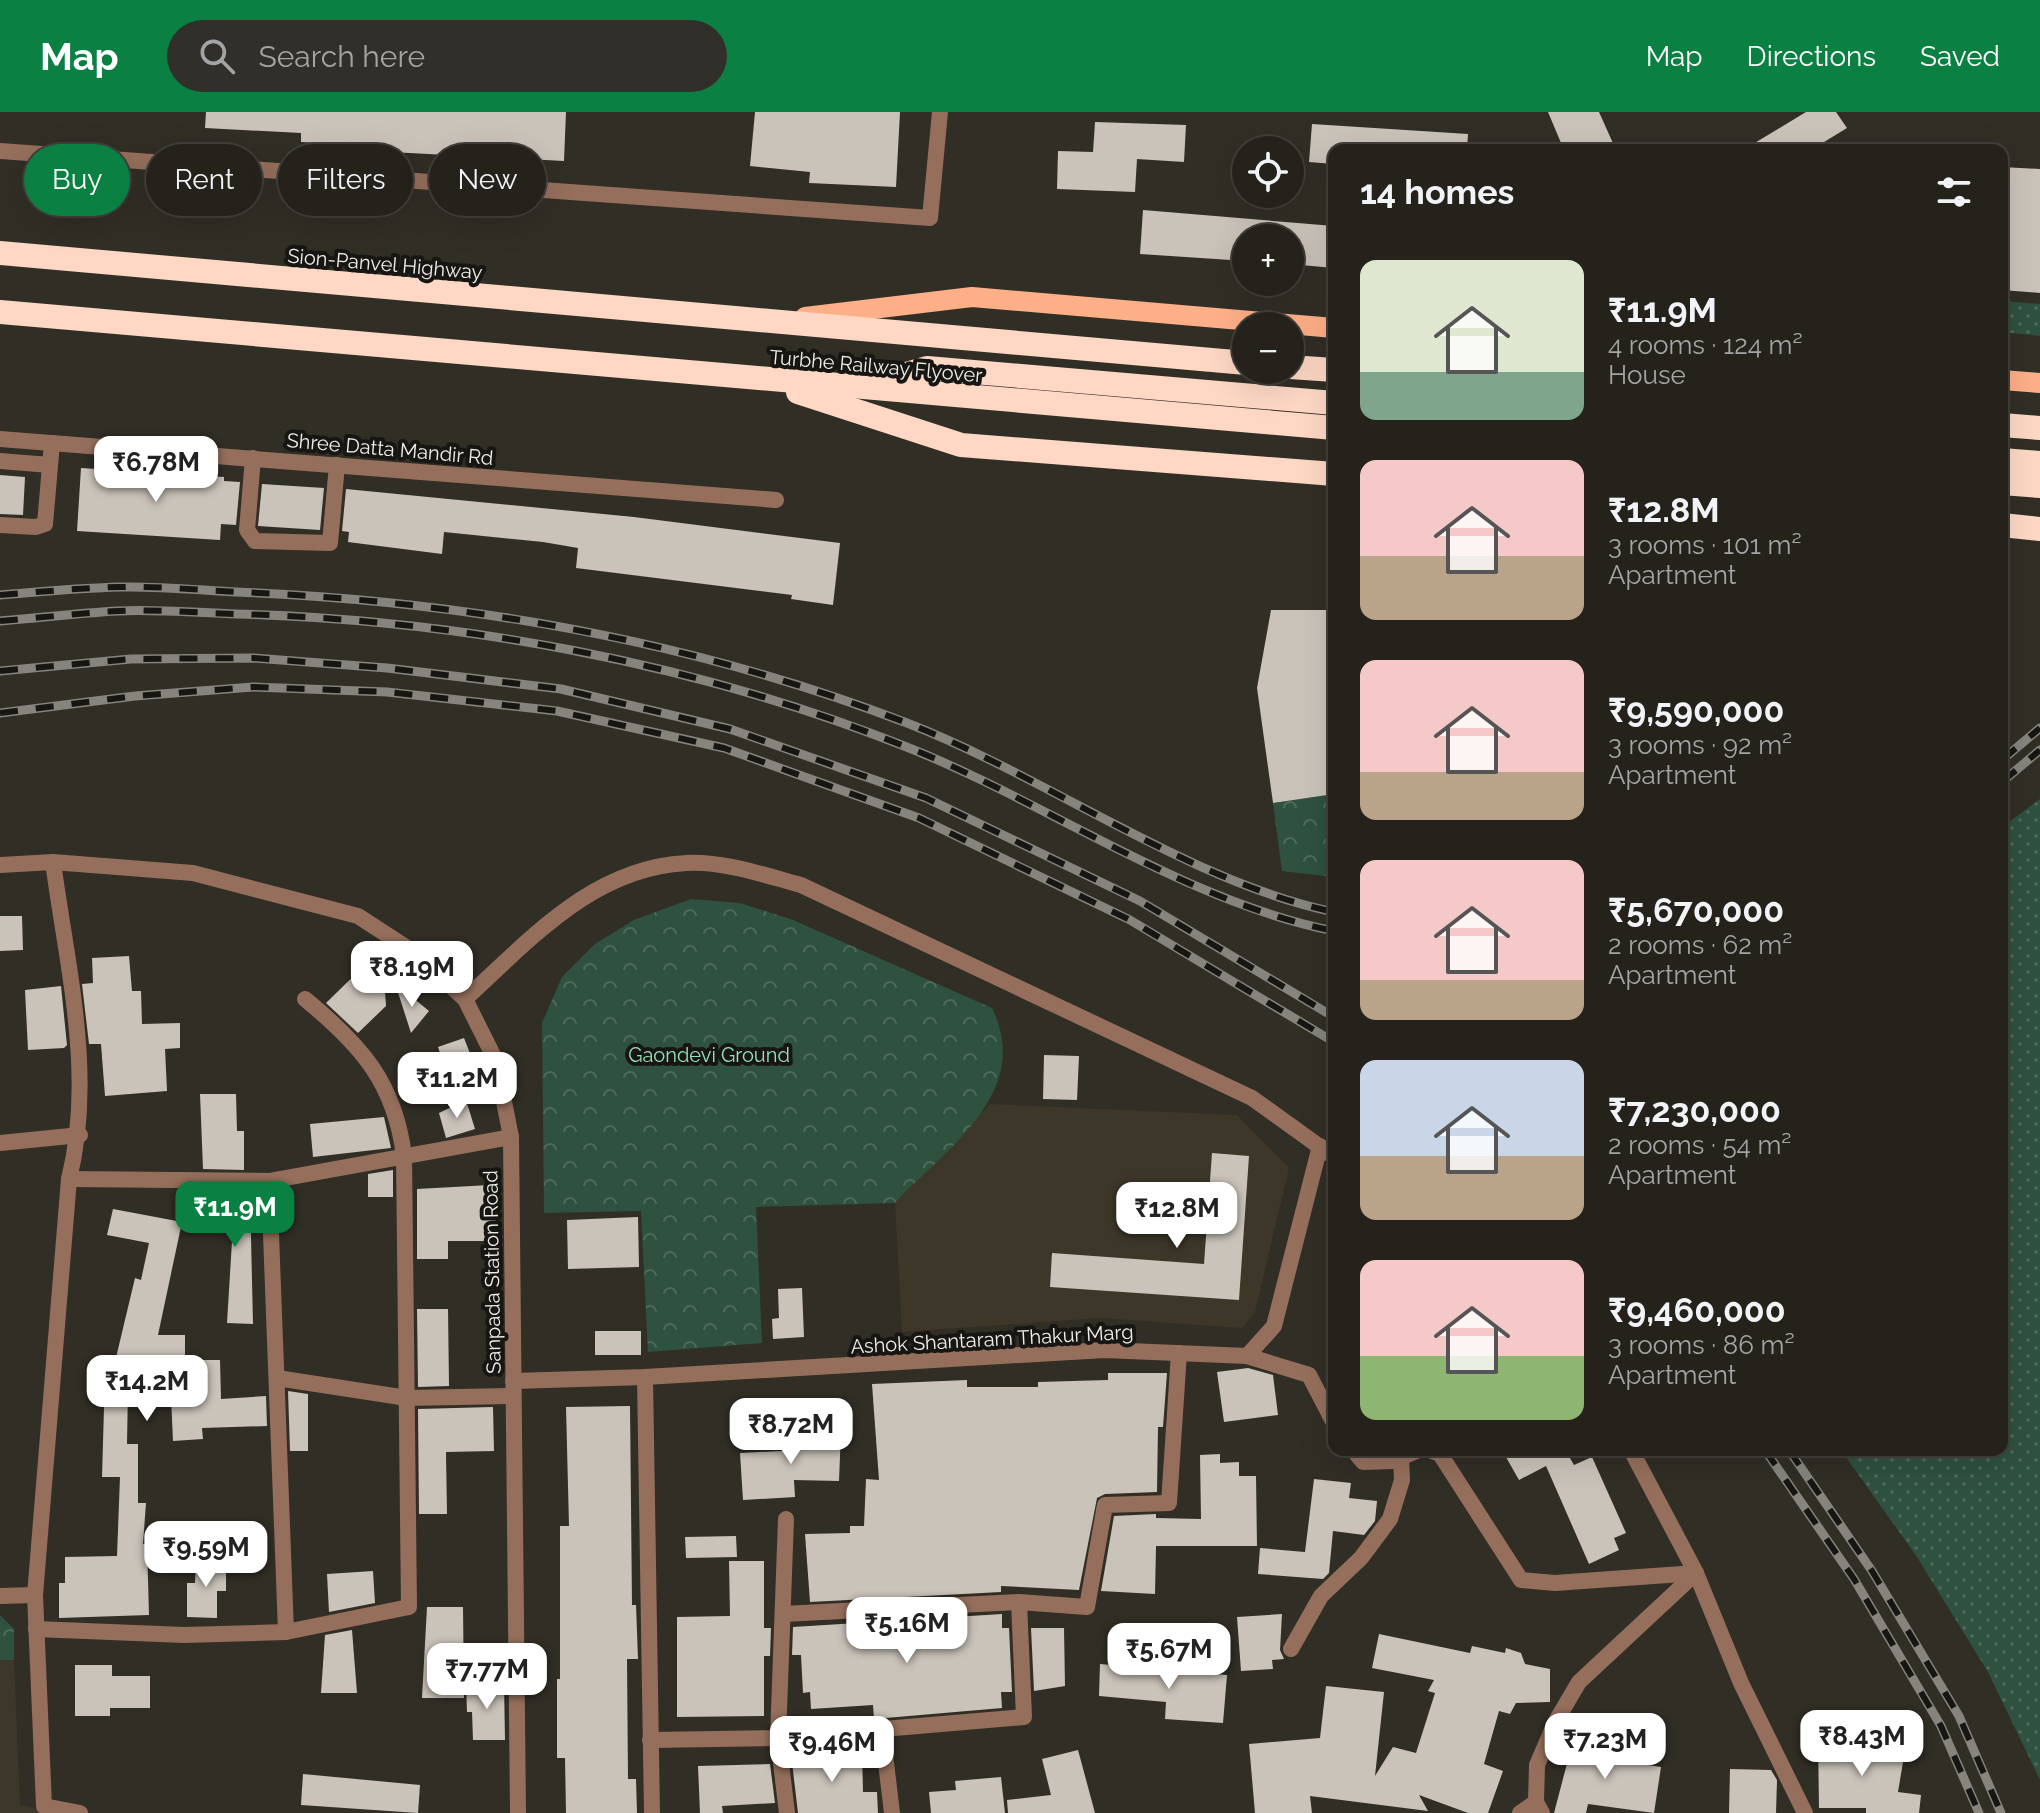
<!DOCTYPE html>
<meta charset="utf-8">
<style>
body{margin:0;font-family:Raleway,sans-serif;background:#312f29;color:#f1f3f6;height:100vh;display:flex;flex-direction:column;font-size:30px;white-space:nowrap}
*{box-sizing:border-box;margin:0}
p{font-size:26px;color:#a3a4a3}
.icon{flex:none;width:44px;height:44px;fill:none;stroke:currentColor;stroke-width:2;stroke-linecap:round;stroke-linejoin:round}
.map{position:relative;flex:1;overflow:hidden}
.side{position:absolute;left:1328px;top:32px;width:680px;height:1312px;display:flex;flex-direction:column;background:#25221c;border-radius:16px;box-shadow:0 8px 32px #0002,0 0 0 2px #423f3b}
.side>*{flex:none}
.guide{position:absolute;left:24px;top:32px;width:760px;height:72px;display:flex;gap:16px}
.buttons{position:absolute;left:1232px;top:24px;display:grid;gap:16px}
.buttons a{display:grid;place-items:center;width:72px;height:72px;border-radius:50%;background:#25221c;box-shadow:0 8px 32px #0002,0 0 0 2px #423f3b;font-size:40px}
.price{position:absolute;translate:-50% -68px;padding:0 18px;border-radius:16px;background:#fff;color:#222;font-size:26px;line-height:52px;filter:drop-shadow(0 2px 4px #0008)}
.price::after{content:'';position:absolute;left:50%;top:48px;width:24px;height:18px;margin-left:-12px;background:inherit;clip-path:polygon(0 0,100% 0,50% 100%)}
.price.current{background:#0b8043;color:#fff}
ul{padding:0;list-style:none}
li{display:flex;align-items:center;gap:24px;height:200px;padding:0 32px}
li span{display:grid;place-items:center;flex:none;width:224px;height:160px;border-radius:16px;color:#555}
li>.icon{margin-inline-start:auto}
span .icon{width:96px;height:96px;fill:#fffc;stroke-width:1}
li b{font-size:34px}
h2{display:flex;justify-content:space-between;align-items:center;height:96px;padding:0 32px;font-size:34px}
.tag{padding:0 28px;border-radius:36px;background:#25221c;box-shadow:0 8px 32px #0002,0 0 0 2px #423f3b;font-size:28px;line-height:72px}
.tag.current{background:#0b8043;color:#fff}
header{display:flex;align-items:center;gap:48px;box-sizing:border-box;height:112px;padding:0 40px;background:#0b8043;color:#fff}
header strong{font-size:38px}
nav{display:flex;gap:44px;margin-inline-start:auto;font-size:28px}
.search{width:560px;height:72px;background:#312f29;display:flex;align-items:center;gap:20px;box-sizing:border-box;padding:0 28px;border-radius:44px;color:#a3a4a3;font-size:30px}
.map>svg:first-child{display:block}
</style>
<header>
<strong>Map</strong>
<div class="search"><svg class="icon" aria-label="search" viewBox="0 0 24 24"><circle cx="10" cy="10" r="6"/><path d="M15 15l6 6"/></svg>Search here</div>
<nav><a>Map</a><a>Directions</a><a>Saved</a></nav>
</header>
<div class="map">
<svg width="2040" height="1701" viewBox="0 0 2040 1701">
<defs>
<pattern id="grass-dots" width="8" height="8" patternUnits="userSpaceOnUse" patternTransform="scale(2)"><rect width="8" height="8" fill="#2f513f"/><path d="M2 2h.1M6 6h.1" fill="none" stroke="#4d6a5b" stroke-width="1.8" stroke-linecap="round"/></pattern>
<pattern id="park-crowns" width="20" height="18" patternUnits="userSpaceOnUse" patternTransform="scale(2)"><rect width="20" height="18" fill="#2f513f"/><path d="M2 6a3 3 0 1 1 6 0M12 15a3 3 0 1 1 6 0" fill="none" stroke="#4d6a5b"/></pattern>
</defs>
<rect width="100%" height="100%" fill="#312e26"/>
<g fill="#3d3729">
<polygon points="990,992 1237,1003 1289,1056 1255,1200 1242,1216 1100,1206 902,1220 895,1091"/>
<polygon points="0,1548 14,1548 20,1693 63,1701 0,1701"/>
</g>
<g fill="url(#grass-dots)">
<polygon points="2002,189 2040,192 2040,224 2002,220"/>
<polygon points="2040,687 2040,1668 1988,1560 1917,1445 1841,1338 2002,1338 2002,715"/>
</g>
<g fill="url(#park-crowns)">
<polygon points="1334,682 1334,765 1282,759 1273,691"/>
<path d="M691 787 740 791 793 808 992 896C1033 980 948 1035 895 1091L756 1095 762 1231 648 1240 641 1099 544 1101 542 911 562 865 595 832 634 808Z"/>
<polygon points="0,1503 14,1517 14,1548 0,1548"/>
</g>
<g fill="#cac3ba">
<polygon points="206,0 566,0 564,49 371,39 371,33 301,30 301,21 205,16"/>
<polygon points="755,0 900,0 896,75 809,71 810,60 750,54"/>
<polygon points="1548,0 1599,0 1616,38 1564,38"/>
<polygon points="1806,0 1836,0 1847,16 1811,38 1743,38"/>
<polygon points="1095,10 1186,13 1184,50 1137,47 1135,80 1057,77 1058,39 1093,40"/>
<polygon points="1312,12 1468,22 1467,38 1334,38 1334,52 1309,50"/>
<polygon points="2002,55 2040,57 2040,181 2002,178"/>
<polygon points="1143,98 1334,114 1334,156 1290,152 1290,126 1246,126 1246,149 1140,142"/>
<polygon points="81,356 224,365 224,369 240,370 236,413 221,412 220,428 77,419"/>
<polygon points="0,363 25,365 23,403 0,402"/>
<polygon points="262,372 324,376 320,418 258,414"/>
<polygon points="346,377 634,405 840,431 833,493 791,487 792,483 576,456 578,436 543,430 444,420 442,442 348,430 349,420 342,419"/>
<polygon points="1271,498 1334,498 1334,682 1273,691 1257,576"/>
<polygon points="0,804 22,804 23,838 0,839"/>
<polygon points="129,844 132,879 141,879 142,912 180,911 180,936 165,937 167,979 105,984 101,932 89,932 82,872 93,871 92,846"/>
<polygon points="369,849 384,864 386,894 358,921 326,891"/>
<polygon points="395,871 429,899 411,921"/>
<polygon points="61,874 67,933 64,936 28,938 25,878"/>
<polygon points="464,926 480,967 452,977 438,935"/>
<polygon points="1044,943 1079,944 1077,988 1043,987"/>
<polygon points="200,982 236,982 237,1019 244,1019 244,1058 203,1057"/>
<polygon points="466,988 475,1017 446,1026 439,1001"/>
<polygon points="384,1005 391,1036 313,1045 310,1012"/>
<polygon points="1212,1041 1249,1044 1239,1188 1050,1175 1052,1141 1204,1152"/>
<polygon points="393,1058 393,1085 368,1085 368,1062"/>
<polygon points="490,1073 491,1103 496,1103 495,1129 448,1129 448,1147 417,1147 417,1077"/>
<polygon points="203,1079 250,1082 253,1212 227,1211 233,1113 204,1114"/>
<polygon points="113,1097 182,1110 158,1223 185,1223 185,1248 220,1248 221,1287 266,1284 267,1314 202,1316 203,1327 173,1329 171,1285 128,1275 127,1332 138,1332 138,1391 146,1391 143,1432 147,1432 149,1503 59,1506 59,1471 65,1471 65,1445 117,1444 120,1365 102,1365 104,1296 135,1166 141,1168 149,1131 107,1123"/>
<polygon points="638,1105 639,1155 568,1157 567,1108"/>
<polygon points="802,1176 804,1225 773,1227 772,1207 779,1206 778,1177"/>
<polygon points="417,1197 448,1197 449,1274 418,1275"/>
<rect x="595" y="1219" width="46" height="24"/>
<polygon points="1248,1256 1273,1263 1278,1303 1224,1310 1217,1260"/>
<polygon points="1108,1261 1167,1261 1163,1315 1158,1315 1157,1380 1105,1382 1097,1386 1079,1478 1001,1474 1001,1480 810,1490 805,1422 850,1421 850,1414 864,1414 866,1367 879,1368 872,1272 967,1268 967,1275 1038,1275 1038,1270 1108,1268"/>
<polygon points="288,1279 308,1282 308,1339 290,1339"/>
<polygon points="630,1294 632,1493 636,1493 638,1547 627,1547 628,1667 636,1667 637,1701 566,1701 565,1646 557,1646 557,1567 560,1567 560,1414 569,1414 566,1295"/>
<polygon points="493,1295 494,1339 446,1340 447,1402 419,1402 418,1297"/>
<polygon points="803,1318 841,1319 839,1369 794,1368 795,1385 743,1388 740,1341 802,1338"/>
<polygon points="1502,1338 1573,1338 1567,1341 1574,1353 1592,1345 1626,1421 1614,1426 1619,1438 1589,1452 1546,1354 1519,1368"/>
<polygon points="1220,1342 1220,1351 1239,1350 1239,1364 1256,1364 1257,1434 1156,1434 1155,1482 1101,1479 1114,1404 1156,1402 1156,1406 1201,1407 1200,1343"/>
<polygon points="1314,1367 1351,1371 1349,1386 1377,1389 1375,1409 1364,1423 1333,1419 1329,1461 1323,1467 1258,1462 1260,1436 1305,1440"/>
<polygon points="736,1424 737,1445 686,1446 685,1425"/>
<polygon points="196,1445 218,1446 218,1457 226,1457 226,1479 217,1479 217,1506 187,1505 187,1471 195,1471"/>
<polygon points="729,1449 764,1449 764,1516 771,1516 770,1544 764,1544 764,1604 677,1605 677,1505 730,1504"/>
<polygon points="373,1459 375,1491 329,1500 327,1462"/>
<polygon points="427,1495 463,1495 464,1586 422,1586"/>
<polygon points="1002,1502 1002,1516 1009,1516 1012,1580 1001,1580 1002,1596 874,1607 873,1593 811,1597 810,1580 803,1581 801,1543 792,1543 793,1515"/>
<polygon points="1282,1502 1280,1538 1284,1547 1272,1548 1273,1557 1241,1559 1237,1505"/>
<polygon points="1031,1516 1064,1516 1065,1574 1034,1579"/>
<polygon points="352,1518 357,1581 321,1581 325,1523"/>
<polygon points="1379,1522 1470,1541 1472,1534 1505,1541 1506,1536 1521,1541 1525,1552 1550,1557 1550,1590 1516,1591 1510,1602 1499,1599 1484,1652 1503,1659 1488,1701 1468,1701 1419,1683 1428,1699 1310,1684 1312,1701 1255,1701 1249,1632 1320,1626 1326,1574 1384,1580 1375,1664 1393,1635 1416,1641 1435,1581 1428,1579 1434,1568 1372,1556"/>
<polygon points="1100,1552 1227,1563 1223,1611 1165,1607 1166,1590 1099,1584"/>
<polygon points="75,1553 112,1553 112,1564 150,1564 150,1596 110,1596 110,1604 75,1604"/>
<polygon points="504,1572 505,1628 473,1628 472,1600 467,1600 466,1573"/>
<polygon points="1575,1621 1605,1629 1600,1646 1661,1655 1654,1701 1588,1692 1586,1701 1554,1701"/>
<polygon points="1818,1626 1844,1626 1844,1629 1905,1638 1898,1680 1921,1683 1919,1701 1866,1701 1866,1696 1819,1696"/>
<polygon points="1078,1638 1095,1701 1008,1701 1007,1688 1051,1683 1042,1647"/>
<polygon points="862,1640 863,1680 877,1680 878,1701 798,1701 791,1642"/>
<polygon points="770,1652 775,1691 722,1694 723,1701 700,1701 698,1654"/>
<polygon points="1730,1657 1771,1658 1777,1668 1776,1701 1729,1701"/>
<polygon points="303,1662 420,1673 418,1701 301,1693"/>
<polygon points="1001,1665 1005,1701 931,1701 929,1680 956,1678 955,1669"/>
</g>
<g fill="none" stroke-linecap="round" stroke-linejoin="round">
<g stroke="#956f5c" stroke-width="16">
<polyline points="0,39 930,106 940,0"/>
<polyline points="0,327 776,388"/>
<polyline points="253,346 247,418 255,429 330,431 337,353"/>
<polyline points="0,349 50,353"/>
<polyline points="0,413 36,415 45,412 52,331"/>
<path d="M53 750C67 855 95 963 69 1067L35 1483 44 1694 80 1701"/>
<polyline points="0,753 53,750 193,761 358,804 415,841 465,887 496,949 511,1025 518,1701"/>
<path d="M465 887C530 828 592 756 686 751 724 749 764 763 801 773L1252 986 1334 1045"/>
<polyline points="0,1031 80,1023"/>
<polyline points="69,1067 269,1069 511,1025"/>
<polyline points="269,1069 286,1520"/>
<polyline points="1247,1244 1309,1263 1334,1311"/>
<polyline points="645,1265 652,1701"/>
<polyline points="277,1266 407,1286 513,1284"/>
<polyline points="513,1269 645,1265 1105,1238 1247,1244 1274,1214 1320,1034"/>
<polyline points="1353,1338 1363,1350 1393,1349 1419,1338"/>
<polyline points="1430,1338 1440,1342 1521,1468 1555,1471 1696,1461"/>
<polyline points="1631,1338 1696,1461 1741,1571 1805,1701"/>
<polyline points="786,1407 778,1626 787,1701"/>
<polyline points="0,1484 35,1483"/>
<polyline points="783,1502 1019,1490"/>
<path d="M36 1517 184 1523 286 1520 409 1495 404 1044C395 971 361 933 305 887"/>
<polyline points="1291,1537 1321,1484 1361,1446 1390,1407 1402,1368 1401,1346"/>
<polyline points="882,1617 892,1701"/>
<polyline points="650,1628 778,1626 1024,1605 1019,1490 1087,1495 1105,1393 1169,1391 1179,1241"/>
<polyline points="1520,1701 1536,1690"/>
<polyline points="1542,1701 1536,1690 1537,1653 1556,1609 1579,1570 1696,1461"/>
</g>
<g stroke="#fdaf87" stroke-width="20">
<polyline points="805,205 972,185 1334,216"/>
<polyline points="2002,268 2040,271"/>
</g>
<g stroke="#fed8c5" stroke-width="24">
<polyline points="0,141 1246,251"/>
<polyline points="0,200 1334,316"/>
<polyline points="1290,255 1334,258"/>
<polyline points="872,272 927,256 1334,291"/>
<polyline points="798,280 961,333 1334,362"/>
<polyline points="2002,313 2040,316"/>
<polyline points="2002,348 2040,351"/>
<polyline points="2002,371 2040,374"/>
<polyline points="2002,413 2040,417"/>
</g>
<defs>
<g id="rail">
<path d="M0 483C39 480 79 476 119 475 158 474 198 478 237 480 465 489 693 529 907 611 1047 665 1189 770 1334 800"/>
<path d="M0 509C39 506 79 501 118 499 158 497 198 501 237 502 461 508 690 550 899 632 1045 688 1179 788 1334 819"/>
<polyline points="0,559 131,547 253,546 387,556 561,577 730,617 926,686 1140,789 1334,905"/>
<polyline points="0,601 135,584 253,575 387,580 557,599 724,636 919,706 1130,808 1334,930"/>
<polyline points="2002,648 2040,616"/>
<polyline points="2002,670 2040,638"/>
<polyline points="1765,1338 1854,1467 1941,1614 1979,1701"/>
<polyline points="1789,1338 1872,1459 1959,1604 2001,1701"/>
</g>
</defs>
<use href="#rail" stroke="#86847d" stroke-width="9"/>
<use href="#rail" stroke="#181613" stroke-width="6" stroke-dasharray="18" stroke-linecap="butt"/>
</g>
<g text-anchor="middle" stroke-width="8" stroke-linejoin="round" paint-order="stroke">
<g font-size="20" fill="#eeece7" stroke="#181613">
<text transform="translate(385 152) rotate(5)" y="7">Sion-Panvel Highway</text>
<text transform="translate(876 254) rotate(5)" y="7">Turbhe Railway Flyover</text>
<text transform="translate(390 337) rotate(5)" y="7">Shree Datta Mandir Rd</text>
<text transform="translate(492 1160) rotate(-91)" y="7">Sanpada Station Road</text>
<text transform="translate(992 1227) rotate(-3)" y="7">Ashok Shantaram Thakur Marg</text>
</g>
<g font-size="20" fill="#94e1b9" stroke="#181613">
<text x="709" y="950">Gaondevi Ground</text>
</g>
</g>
</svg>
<div class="buttons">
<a><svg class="icon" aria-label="locate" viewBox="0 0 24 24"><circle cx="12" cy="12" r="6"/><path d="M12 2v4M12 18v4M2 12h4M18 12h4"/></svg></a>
<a>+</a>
<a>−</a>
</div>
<b class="price" style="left:156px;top:392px">₹6.78M</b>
<b class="price" style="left:412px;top:897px">₹8.19M</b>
<b class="price" style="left:457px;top:1008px">₹11.2M</b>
<b class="price current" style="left:235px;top:1137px">₹11.9M</b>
<b class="price" style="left:1177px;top:1138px">₹12.8M</b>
<b class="price" style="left:147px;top:1311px">₹14.2M</b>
<b class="price" style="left:791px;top:1354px">₹8.72M</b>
<b class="price" style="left:206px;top:1477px">₹9.59M</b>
<b class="price" style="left:907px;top:1553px">₹5.16M</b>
<b class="price" style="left:1169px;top:1579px">₹5.67M</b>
<b class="price" style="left:487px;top:1599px">₹7.77M</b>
<b class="price" style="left:1862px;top:1666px">₹8.43M</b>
<b class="price" style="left:1605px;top:1669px">₹7.23M</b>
<b class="price" style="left:832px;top:1672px">₹9.46M</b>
<div class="guide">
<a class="tag current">Buy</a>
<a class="tag">Rent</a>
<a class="tag">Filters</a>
<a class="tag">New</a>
</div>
<section class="side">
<h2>14 homes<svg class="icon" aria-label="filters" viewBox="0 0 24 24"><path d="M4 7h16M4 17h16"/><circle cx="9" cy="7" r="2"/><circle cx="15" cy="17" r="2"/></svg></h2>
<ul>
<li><span style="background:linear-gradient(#dfe7d0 70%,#7fa58c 0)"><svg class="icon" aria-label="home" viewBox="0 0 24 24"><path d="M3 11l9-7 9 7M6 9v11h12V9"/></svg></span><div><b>₹11.9M</b><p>4 rooms · 124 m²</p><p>House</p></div></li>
<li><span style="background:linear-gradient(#f6c9c9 60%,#b9a48a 0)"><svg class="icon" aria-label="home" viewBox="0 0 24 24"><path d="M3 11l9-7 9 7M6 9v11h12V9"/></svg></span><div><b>₹12.8M</b><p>3 rooms · 101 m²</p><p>Apartment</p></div></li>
<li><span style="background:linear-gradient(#f6c9c9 70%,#b9a48a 0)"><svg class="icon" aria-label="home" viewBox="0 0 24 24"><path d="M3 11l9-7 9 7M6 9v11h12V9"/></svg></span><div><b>₹9,590,000</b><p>3 rooms · 92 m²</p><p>Apartment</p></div></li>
<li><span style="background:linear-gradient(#f6c9c9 75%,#b9a48a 0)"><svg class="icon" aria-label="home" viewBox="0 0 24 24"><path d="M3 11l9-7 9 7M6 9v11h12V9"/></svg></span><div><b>₹5,670,000</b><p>2 rooms · 62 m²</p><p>Apartment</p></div></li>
<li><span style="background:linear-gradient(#c9d6e8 60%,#b9a48a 0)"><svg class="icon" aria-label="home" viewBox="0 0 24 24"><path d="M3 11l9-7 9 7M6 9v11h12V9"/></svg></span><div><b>₹7,230,000</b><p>2 rooms · 54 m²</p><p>Apartment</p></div></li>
<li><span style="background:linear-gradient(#f6c9c9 60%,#8fb573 0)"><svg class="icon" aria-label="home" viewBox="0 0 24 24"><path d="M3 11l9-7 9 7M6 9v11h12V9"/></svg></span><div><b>₹9,460,000</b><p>3 rooms · 86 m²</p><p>Apartment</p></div></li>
</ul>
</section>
</div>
